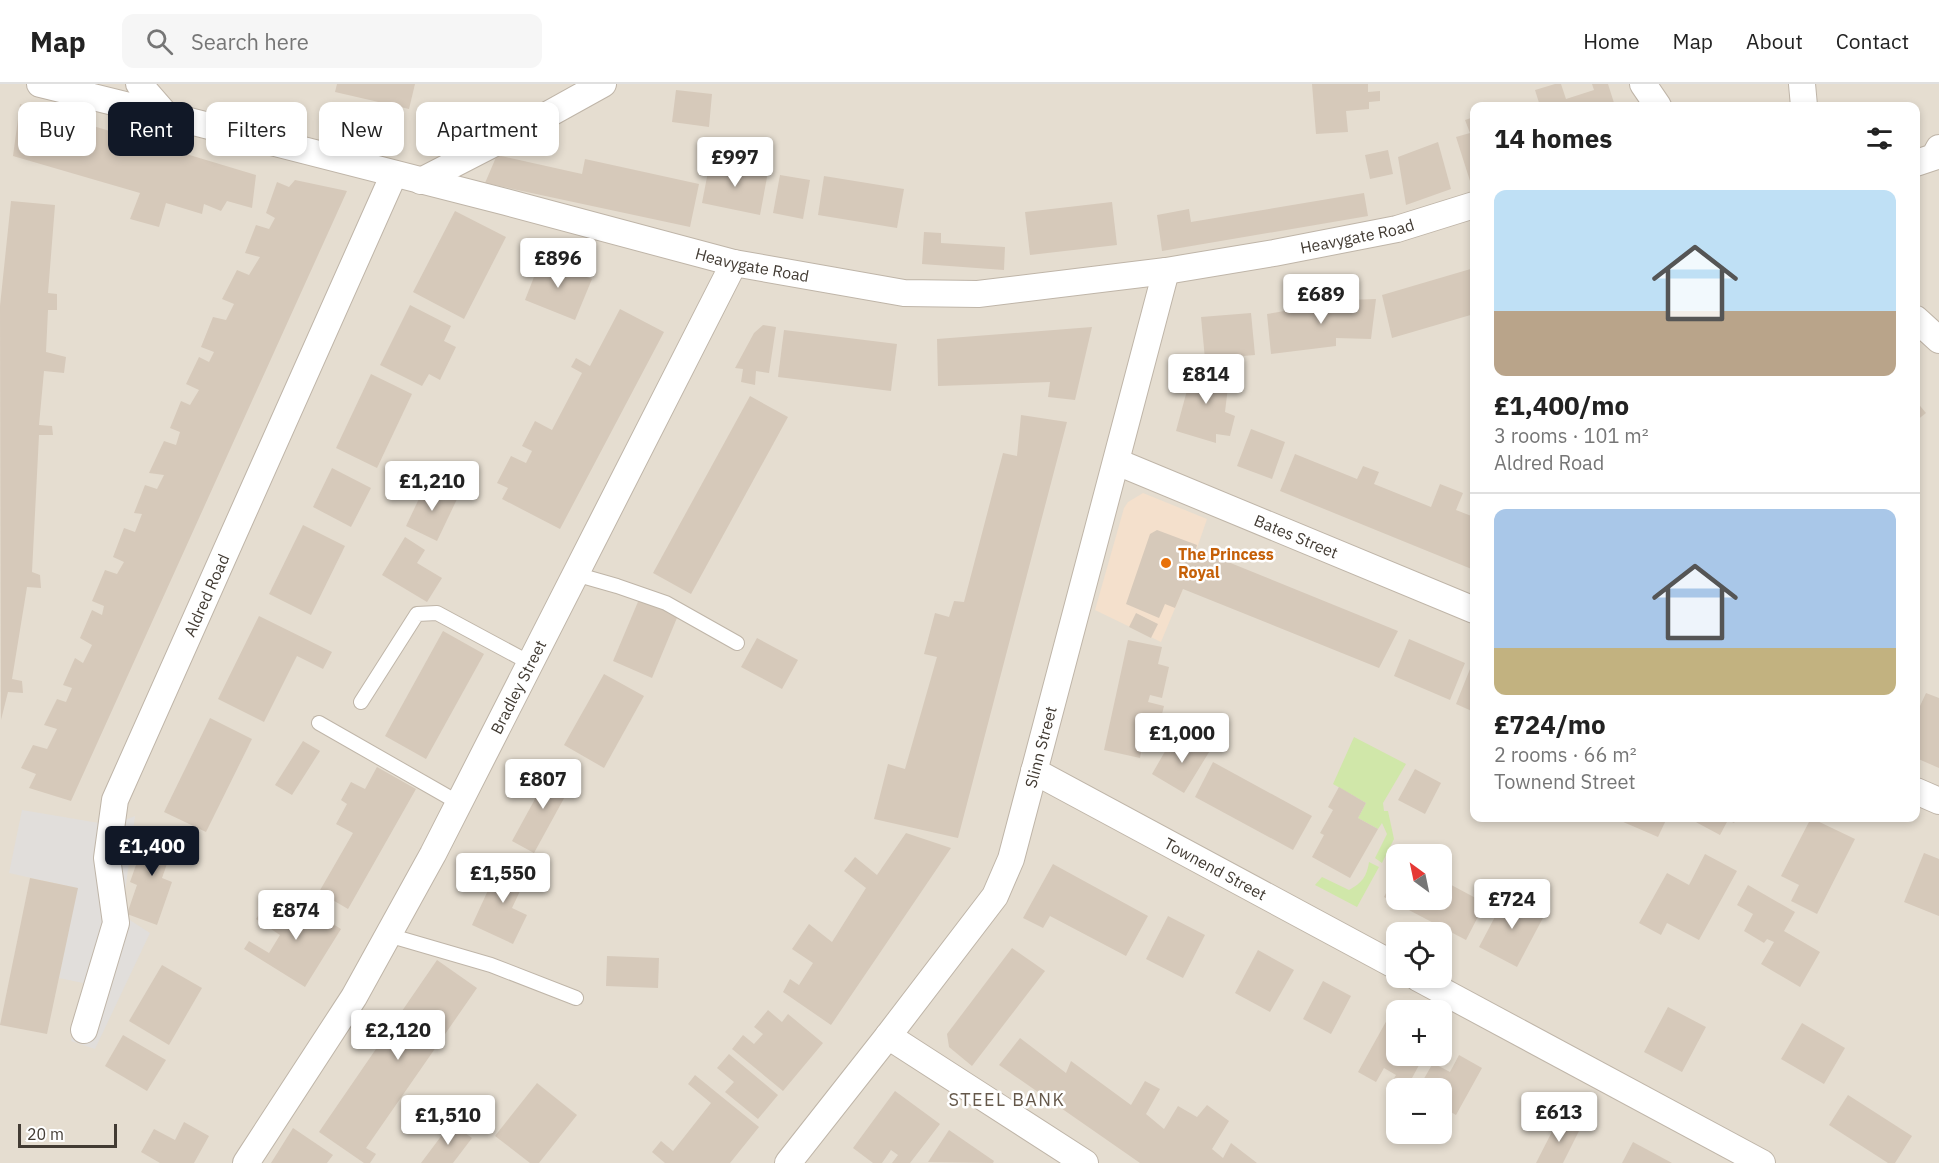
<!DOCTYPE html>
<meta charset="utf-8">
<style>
body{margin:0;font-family:"IBM Plex Sans",sans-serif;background:#f6f6f6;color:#222;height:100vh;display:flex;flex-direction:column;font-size:22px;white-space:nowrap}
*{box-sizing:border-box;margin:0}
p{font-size:20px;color:#767676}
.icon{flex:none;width:33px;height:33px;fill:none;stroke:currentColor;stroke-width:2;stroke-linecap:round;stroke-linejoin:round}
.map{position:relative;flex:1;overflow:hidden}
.details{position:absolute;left:1470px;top:18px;width:450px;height:720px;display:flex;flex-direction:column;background:#fff;border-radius:12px;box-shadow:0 3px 9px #0003}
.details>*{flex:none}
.banner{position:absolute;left:18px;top:18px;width:570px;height:54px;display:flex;gap:12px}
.needle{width:39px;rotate:327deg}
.controls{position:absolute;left:1386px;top:760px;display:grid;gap:12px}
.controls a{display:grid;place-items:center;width:66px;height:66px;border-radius:12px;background:#fff;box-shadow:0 3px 9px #0003;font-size:30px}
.scale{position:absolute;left:18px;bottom:15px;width:99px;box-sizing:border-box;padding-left:6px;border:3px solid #423b33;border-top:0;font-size:16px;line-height:21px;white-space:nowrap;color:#423b33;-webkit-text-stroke:4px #fff;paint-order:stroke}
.price{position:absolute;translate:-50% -51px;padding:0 14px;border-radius:6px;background:#fff;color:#222;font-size:20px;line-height:39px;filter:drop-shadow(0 2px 3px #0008)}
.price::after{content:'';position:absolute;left:50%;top:36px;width:18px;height:14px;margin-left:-9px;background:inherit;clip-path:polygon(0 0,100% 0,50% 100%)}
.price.selected{background:#111827;color:#fff}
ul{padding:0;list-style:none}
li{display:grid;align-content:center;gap:12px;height:318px;padding:0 24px}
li+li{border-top:2px solid #e0e0e0}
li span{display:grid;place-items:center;height:186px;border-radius:12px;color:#555}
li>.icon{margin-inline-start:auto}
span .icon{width:108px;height:108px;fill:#fffc;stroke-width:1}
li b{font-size:26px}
h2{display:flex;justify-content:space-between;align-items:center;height:72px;padding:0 24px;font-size:26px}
.pill{padding:0 21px;border-radius:12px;background:#fff;box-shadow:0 3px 9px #0003;font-size:21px;line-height:54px}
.pill.selected{background:#111827;color:#fff}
header{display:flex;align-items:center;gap:36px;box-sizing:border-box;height:84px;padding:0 30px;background:#fff;border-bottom:2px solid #e0e0e0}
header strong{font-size:28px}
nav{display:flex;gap:33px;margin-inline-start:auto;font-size:21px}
.search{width:420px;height:54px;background:#f6f6f6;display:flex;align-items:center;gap:15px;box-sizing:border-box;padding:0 21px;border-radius:12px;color:#767676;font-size:22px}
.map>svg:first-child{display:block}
</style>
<header>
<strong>Map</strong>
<div class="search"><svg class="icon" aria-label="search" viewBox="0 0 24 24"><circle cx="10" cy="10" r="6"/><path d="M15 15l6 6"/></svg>Search here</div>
<nav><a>Home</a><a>Map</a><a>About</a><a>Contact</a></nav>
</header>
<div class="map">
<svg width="1939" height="1079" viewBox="0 0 1939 1079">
<rect width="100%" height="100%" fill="#f1ebe2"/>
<path fill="#e5ddd0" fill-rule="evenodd" d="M0 0H1939V1079H0ZM1474 22H1916V734H1474ZM1396 771H1442V816H1396ZM1396 849H1442V894H1396ZM1396 927H1442V972H1396ZM1396 1005H1442V1050H1396Z"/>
<polygon fill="#f4e0cc" points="1143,409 1207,435 1183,505 1161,558 1095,526 1124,424 1128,418"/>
<g fill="#d0e7a9">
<polygon points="1354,653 1406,680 1383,719 1384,727 1388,727 1394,755 1382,779 1375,774 1387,750 1382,739 1378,745 1358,734 1366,719 1333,700"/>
<path d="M1369 778 1379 783 1357 823 1315 801 1322 793 1349 806C1362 799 1367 792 1369 778Z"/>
</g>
<polygon fill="#e1dedb" points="22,726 111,741 135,732 122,831 150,849 95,965 71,957 83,899 59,894 77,804 9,789"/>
<g fill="#d6c9ba">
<polygon points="337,0 415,0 409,25 335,8"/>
<polygon points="1312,0 1368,0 1368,8 1380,7 1380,17 1369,18 1369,25 1346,27 1348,48 1316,50"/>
<polygon points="1555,0 1561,0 1566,15 1594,6 1592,0 1608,0 1615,22 1540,22 1535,6"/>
<polygon points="676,6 712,10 709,43 672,38"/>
<polygon points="20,20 256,91 252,124 227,117 221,127 204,120 202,130 166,119 159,143 130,135 140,109 13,72"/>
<polygon points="1474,33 1474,96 1470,97 1456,53 1470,49 1465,36"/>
<polygon points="1438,58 1451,105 1406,121 1398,73"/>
<polygon points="1388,66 1393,90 1370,95 1365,71"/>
<polygon points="497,71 582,90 585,75 699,100 690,143 485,99"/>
<polygon points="710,77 768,88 760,131 702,119"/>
<polygon points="780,91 810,96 803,135 773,129"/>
<polygon points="824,92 904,105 897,144 818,131"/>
<polygon points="295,96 347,107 71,717 29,704 36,690 21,684 33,661 47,665 57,645 44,641 57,615 66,618 72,604 63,601 75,574 83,579 92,561 80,554 92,526 102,531 104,522 92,517 105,486 117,490 124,478 113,473 124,444 135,448 142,430 134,429 145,401 157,405 164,391 149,389 164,357 176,361 180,348 170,344 181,317 190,321 199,306 186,300 199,273 209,278 214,268 201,263 213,233 226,236 234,220 222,215 237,186 249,191 260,173 245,169 256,141 269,145 275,134 266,129 277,98 289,103"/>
<polygon points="1364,109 1368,132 1162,167 1157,131 1189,125 1191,138"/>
<polygon points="11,117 55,121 48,209 57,210 57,226 48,226 46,268 66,273 64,289 44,287 39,341 52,342 53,351 39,351 32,488 40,491 41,504 27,503 12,595 22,597 23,609 8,608 1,636 0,222"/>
<polygon points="1112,118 1117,161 1030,171 1025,128"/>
<polygon points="455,127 506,153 464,235 413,208"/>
<polygon points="924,148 941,149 941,159 1005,163 1004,186 922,180"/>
<polygon points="541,175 592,195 575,236 525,216"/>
<polygon points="1474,184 1474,230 1392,254 1382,211"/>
<polygon points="1376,215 1371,255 1336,254 1336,262 1271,270 1267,230 1347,216"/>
<polygon points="410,221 451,242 444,257 456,263 440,296 429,290 422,302 380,281"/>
<polygon points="620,225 664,248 560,445 502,415 508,404 497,399 511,372 526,379 532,367 522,362 535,337 552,346 582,289 571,283 576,274 590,282"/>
<polygon points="1251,229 1255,271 1205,275 1201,233"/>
<polygon points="763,241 776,243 769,289 756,287 755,301 741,298 743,285 735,284 754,249"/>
<polygon points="1092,243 1075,316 1048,313 1050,298 938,302 937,255"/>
<polygon points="784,246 897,260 891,307 778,293"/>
<polygon points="1191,283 1230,286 1225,328 1235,332 1230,352 1216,350 1216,359 1176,347 1189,299"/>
<polygon points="371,290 412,310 377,384 336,364"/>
<polygon points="750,312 788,333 691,510 653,489"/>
<polygon points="1916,317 1926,329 1916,337"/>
<polygon points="1021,331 1067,338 958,754 874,735 888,680 905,685 937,573 924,570 935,529 949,533 954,517 964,518 1003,369 1017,372"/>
<polygon points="1251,345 1285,358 1272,395 1237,382"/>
<polygon points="1295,370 1357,395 1363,382 1379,388 1374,400 1431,423 1440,400 1463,409 1456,426 1474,433 1474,486 1280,407"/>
<polygon points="332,384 371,404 351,443 313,423"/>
<polygon points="427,398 458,413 437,457 406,442"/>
<polygon points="303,441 345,462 311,531 269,510"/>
<polygon points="1157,446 1197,461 1196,465 1398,547 1379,584 1183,505 1175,524 1165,520 1159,534 1126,520 1150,450"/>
<polygon points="405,453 425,466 417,479 442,494 427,518 382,491"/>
<polygon points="640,513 679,529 652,594 613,577"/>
<polygon points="1136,529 1158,540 1151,554 1129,543"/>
<polygon points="259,532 332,568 323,585 297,572 264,638 218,615"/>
<polygon points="443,547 484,570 426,675 385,652"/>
<polygon points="757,554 798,576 782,605 741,583"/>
<polygon points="1409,555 1465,579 1450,616 1394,592"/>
<polygon points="1128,556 1162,563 1158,580 1169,583 1162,614 1150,611 1148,618 1164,622 1161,634 1149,631 1140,674 1104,666"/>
<polygon points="1472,580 1474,581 1474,628 1456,620"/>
<polygon points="604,590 644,612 604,684 564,661"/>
<polygon points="1926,609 1939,614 1939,684 1916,674 1916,620 1920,622"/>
<polygon points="210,634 252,655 206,748 164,728"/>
<polygon points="1200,652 1214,660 1184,709 1152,690 1171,657 1190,669"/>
<polygon points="303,657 320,667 292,711 275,701"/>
<polygon points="1213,678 1312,732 1293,766 1195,713"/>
<polygon points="377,683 416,705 348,825 319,808 353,749 336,740 347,720 341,716 351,698 365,705"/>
<polygon points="552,684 574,696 534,769 512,757"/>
<polygon points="1415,685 1441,699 1425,730 1398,716"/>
<polygon points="1339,703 1366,719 1358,734 1378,745 1350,794 1312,773 1324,751 1320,749 1333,726 1328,723"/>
<polygon points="1614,734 1667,734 1658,753"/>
<polygon points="1693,734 1737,734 1734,739 1728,736 1720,751 1692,736"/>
<polygon points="1811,734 1855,755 1817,830 1791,817 1799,801 1781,792"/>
<polygon points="149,744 176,754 162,794 172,798 157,841 127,830 137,801 130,798"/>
<polygon points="906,749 951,764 831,941 783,908 790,895 799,901 813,879 792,865 809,840 832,858 866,804 844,787 855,773 877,791"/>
<polygon points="1924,769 1939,775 1939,832 1904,818"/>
<polygon points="1705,770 1737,787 1699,856 1667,839 1661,851 1639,839 1667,789 1689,801"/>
<polygon points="502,776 529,788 512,824 527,831 513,860 472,841"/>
<polygon points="1053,780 1148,832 1126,872 1050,832 1043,844 1023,834"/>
<polygon points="1396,789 1396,816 1442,816 1442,796 1485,819 1466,856 1384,813"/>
<polygon points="30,794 78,804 47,950 0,941"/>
<polygon points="1748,801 1795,828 1784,847 1820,868 1800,903 1761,880 1774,858 1767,855 1764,859 1744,847 1753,830 1737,821"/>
<polygon points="1507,810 1545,830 1517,883 1479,863"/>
<polygon points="267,818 291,832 299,819 341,845 305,903 244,865 249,857 269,869 280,851 256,835"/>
<polygon points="1168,832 1205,851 1183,894 1146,875"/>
<polygon points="1012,864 1045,887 972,982 949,963 947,950"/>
<polygon points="1258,866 1294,886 1270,928 1235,909"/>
<polygon points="607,872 659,874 658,904 606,902"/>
<polygon points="437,876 477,904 366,1064 376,1070 370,1079 364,1079 319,1048"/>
<polygon points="162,881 202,904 169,961 129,937"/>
<polygon points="1323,897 1351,912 1331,950 1303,935"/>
<polygon points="1668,923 1706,943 1682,988 1644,968"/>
<polygon points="768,926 782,938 788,930 823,959 783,1007 732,965 743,951 754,960 763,950 754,943"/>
<polygon points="1388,934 1396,939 1396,972 1424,972 1406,1005 1396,1005 1396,1011 1387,1006 1396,991 1384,984 1376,998 1358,988"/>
<polygon points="1802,939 1845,964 1824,1000 1781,975"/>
<polygon points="123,951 166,976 147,1007 105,982"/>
<polygon points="1020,954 1066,989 1071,977 1131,1021 1145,997 1160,1005 1146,1030 1164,1045 1178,1022 1197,1033 1207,1021 1229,1037 1212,1065 1223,1074 1231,1059 1257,1079 1140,1079 999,981"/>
<polygon points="729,970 778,1011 758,1035 725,1008 734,998 717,984"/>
<polygon points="1459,971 1482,984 1456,1031 1442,1023 1442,1005 1418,1005 1433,979 1450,988"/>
<polygon points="695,991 759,1043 730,1079 665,1079 652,1068 661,1057 673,1067 711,1019 688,1000"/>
<polygon points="537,999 577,1031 539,1079 530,1079 495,1052"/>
<polygon points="895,1007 940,1040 910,1079 892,1079 898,1071 891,1066 882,1079 873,1079 853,1064"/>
<polygon points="1848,1011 1912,1052 1895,1079 1888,1079 1829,1041"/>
<polygon points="1559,1034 1580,1045 1563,1079 1536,1079"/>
<polygon points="184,1038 209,1052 194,1079 160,1079 141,1068 154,1045 175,1056"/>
<polygon points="451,1039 472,1054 453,1079 421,1079"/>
<polygon points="293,1044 333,1071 327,1079 271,1079"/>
<polygon points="949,1046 994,1077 993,1079 928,1078"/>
<polygon points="1633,1058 1672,1079 1622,1079"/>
</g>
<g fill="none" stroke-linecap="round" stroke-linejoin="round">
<defs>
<g id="service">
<polyline points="575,490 617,502 666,519 737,559"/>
<polyline points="361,618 417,530 437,529 530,579"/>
<polyline points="319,639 459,719"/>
<polyline points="388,851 491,881 576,914"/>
</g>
<g id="minor">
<path id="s1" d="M40 0 166 31 506 118 734 179 904 209 978 210 1166 187 1274 169 1397 145 1474 121"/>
<polyline points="139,0 166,31"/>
<polyline points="1643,0 1658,22"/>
<polyline points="1802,0 1804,22"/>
<polyline points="1916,79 1934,73 1939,64"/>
<polyline points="421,97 520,46 603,0"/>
<polyline points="1916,235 1939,256"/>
<path id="s2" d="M1117 378 1474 526"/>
<path id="s3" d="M1034 687 1396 882"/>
<polyline points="1916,707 1939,717"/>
<polyline points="1418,894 1762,1079"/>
<path id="s4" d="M84 946 116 839 107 774 115 716 394 90"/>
<polyline points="888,952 1085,1079"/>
<path id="s5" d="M246 1079 354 913 433 770 734 179"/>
<path id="s6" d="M788 1079 888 952 995 812 1011 775 1166 187"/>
</g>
</defs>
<use href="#service" stroke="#bfb5a8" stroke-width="16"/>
<use href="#minor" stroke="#bfb5a8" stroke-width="28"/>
<use href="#service" stroke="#fff" stroke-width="14"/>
<use href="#minor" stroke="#fff" stroke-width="26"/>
</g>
<circle fill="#e8710a" stroke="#fff" stroke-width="2" cx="1166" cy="479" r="6"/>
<g text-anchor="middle" stroke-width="5" stroke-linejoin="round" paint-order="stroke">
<g font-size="16" fill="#423b33" stroke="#fff">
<text dy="6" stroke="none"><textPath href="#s1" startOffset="1347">Heavygate Road</textPath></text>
<text dy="6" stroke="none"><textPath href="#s1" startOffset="735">Heavygate Road</textPath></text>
<text dy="6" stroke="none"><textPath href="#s2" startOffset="194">Bates Street</textPath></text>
<text dy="6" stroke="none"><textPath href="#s4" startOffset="460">Aldred Road</textPath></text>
<text dy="6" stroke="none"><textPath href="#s5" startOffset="549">Bradley Street</textPath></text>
<text dy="6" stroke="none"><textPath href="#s6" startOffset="494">Slinn Street</textPath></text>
<text dy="6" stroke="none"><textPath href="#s3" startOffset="206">Townend Street</textPath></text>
</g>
<g font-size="16" font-weight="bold" fill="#c56008" stroke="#fff" text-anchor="start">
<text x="1178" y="476">The Princess<tspan x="1178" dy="18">Royal</tspan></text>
</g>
<g font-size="18" letter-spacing="1.5" fill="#65584a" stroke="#fff">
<text x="1007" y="1022">STEEL BANK</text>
</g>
</g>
</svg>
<div class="controls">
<a><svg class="needle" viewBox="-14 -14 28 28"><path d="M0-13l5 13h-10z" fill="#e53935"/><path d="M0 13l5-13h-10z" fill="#767676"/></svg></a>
<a><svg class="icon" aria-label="locate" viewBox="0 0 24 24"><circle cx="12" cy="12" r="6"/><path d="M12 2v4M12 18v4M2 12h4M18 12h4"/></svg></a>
<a>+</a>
<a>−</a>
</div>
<div class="scale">20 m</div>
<b class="price" style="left:735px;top:104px">£997</b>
<b class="price" style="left:558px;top:205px">£896</b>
<b class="price" style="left:1321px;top:241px">£689</b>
<b class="price" style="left:1206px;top:321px">£814</b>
<b class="price" style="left:432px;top:428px">£1,210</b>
<b class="price" style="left:1182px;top:680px">£1,000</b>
<b class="price" style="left:543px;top:726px">£807</b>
<b class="price selected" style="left:152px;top:793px">£1,400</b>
<b class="price" style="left:503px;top:820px">£1,550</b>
<b class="price" style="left:1512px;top:846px">£724</b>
<b class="price" style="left:296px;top:857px">£874</b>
<b class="price" style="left:398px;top:977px">£2,120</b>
<b class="price" style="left:1559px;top:1059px">£613</b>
<b class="price" style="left:448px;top:1062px">£1,510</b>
<div class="banner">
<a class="pill">Buy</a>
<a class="pill selected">Rent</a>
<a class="pill">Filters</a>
<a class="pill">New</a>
<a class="pill">Apartment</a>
</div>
<section class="details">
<h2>14 homes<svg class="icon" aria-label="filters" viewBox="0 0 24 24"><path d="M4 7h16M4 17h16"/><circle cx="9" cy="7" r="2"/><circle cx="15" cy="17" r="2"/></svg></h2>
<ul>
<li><span style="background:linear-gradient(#bfe0f5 65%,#b9a48a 0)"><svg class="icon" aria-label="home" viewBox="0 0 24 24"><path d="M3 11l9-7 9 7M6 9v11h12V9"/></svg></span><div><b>£1,400/mo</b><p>3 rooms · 101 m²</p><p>Aldred Road</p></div></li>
<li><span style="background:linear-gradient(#a9c7e8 75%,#c2b280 0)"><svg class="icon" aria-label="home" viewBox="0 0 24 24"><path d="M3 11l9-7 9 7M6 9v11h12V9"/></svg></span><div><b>£724/mo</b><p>2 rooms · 66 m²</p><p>Townend Street</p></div></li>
</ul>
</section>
</div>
